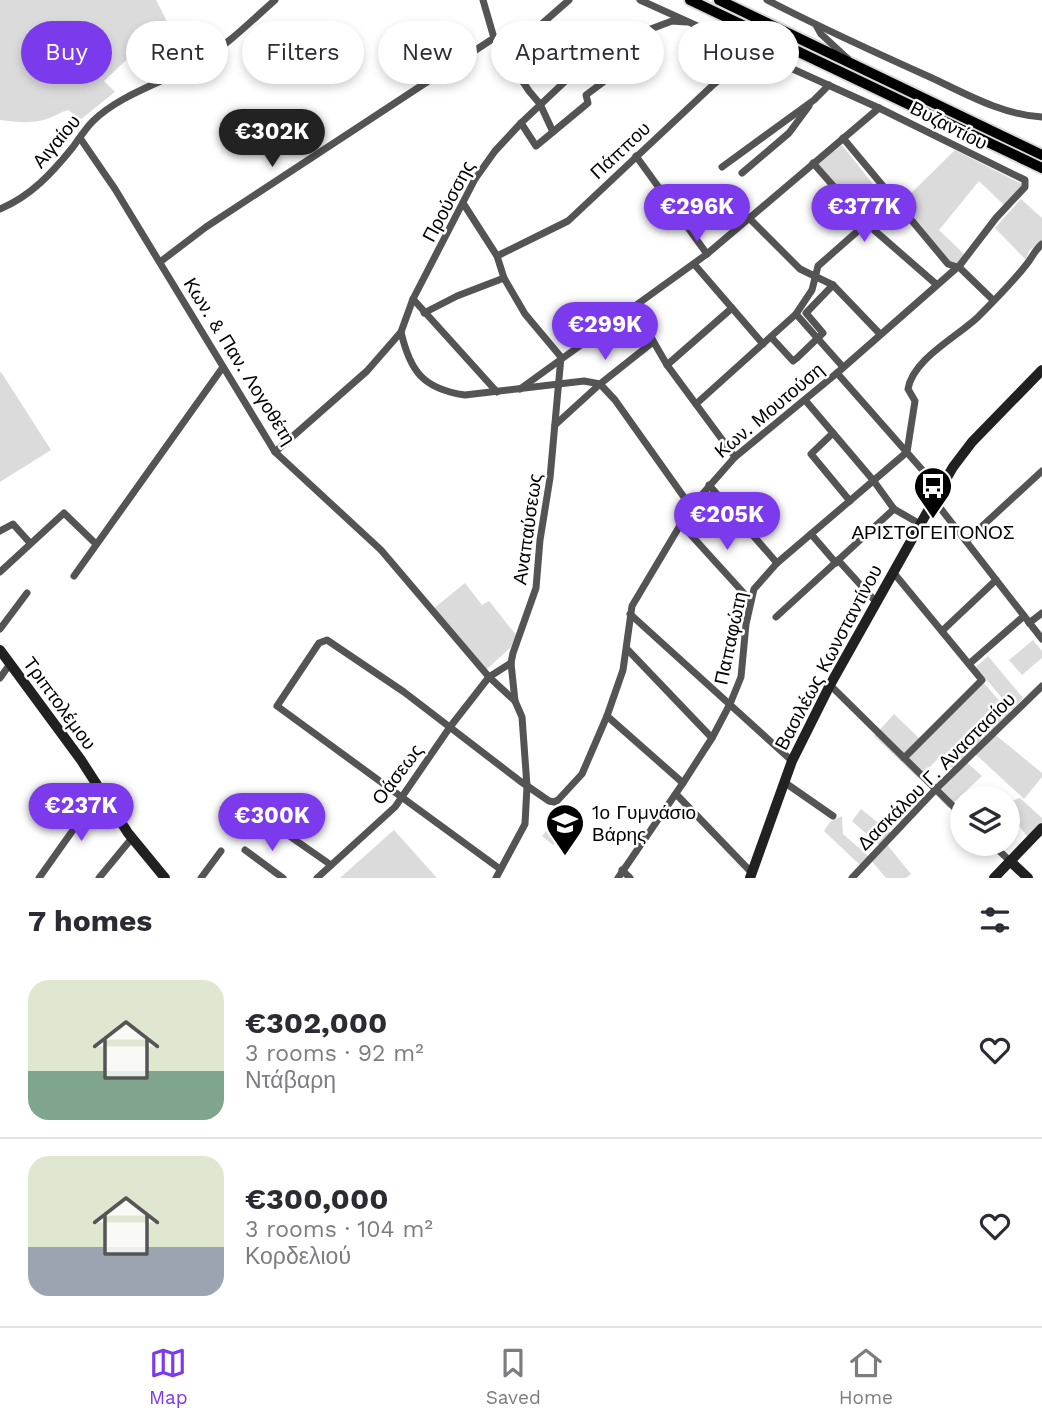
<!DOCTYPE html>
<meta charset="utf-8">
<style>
body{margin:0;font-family:"Work Sans",sans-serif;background:#f7f7f7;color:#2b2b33;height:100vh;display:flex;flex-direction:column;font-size:26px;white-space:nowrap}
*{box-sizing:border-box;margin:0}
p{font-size:23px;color:#7c7c81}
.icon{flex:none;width:38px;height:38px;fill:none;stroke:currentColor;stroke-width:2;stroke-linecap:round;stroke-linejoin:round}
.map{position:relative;height:878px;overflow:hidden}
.details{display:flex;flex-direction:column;background:#fff;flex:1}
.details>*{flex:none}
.guide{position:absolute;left:21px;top:21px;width:1001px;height:63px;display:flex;gap:14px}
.tools{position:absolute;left:950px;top:786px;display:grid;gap:14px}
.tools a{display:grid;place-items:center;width:70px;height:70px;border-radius:50%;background:#fff;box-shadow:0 4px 10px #0003;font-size:35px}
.price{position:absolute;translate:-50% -60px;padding:0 16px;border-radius:24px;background:#7c3aed;color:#fff;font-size:23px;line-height:46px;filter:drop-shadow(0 2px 4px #0008)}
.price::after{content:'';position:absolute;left:50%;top:42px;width:21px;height:16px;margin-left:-10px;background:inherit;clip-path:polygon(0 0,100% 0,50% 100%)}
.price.selected{background:#222;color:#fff}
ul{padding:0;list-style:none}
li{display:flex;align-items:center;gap:21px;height:175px;padding:0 28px}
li+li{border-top:2px solid #e1e1e2}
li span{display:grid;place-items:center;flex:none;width:196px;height:140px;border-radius:21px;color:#555}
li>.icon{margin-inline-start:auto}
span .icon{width:84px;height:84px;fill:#fffc;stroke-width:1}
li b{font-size:30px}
h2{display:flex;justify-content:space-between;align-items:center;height:84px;padding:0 28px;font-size:30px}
.tag{padding:0 24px;border-radius:32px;background:#fff;box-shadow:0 4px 10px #0003;font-size:24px;line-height:63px}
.tag.selected{background:#7c3aed;color:#fff}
.tabs{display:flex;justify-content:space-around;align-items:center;height:98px;border-top:2px solid #e1e1e2;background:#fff;font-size:19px;color:#7c7c81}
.tabs a{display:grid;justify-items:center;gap:4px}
.tabs .selected{color:#7c3aed}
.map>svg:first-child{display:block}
</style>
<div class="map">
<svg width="1042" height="878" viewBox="0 0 1042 878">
<rect width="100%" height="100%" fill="#fff"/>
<g fill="#dbdbdb">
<path d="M0 0H156L172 31 138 49 104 81 115 92 81 119 68 110C60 112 54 117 47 119 31 124 16 122 0 120Z"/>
<polygon points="699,0 707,0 1042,160 1042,164"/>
<polygon points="842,145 887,202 864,220 817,164"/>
<polygon points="955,150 1024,185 1005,206 979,181 939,230 965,255 957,264 950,264 900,204"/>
<polygon points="1021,199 1042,218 1042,240 1029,251 1026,260 995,228"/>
<polygon points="1,372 51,450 0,482 0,373"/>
<polygon points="465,583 482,605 489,601 516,635 511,647 486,670 433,609"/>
<polygon points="1033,640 1042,651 1042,658 1022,675 1009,660"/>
<polygon points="988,656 1023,698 1012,710 976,667"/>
<polygon points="983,682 1010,713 992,732 1042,773 1042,777 1024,799 971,750 963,759 982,776 948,808 936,795 957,773 940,757 918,778 874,736 894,714 923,742"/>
<polygon points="1020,798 1042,818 1042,822 1028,837 1008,813 1008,802"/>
<polygon points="861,809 891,833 884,841 911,874 906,878 886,878 868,857 860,865 824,831 830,822 842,816 843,834 868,856 879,845 852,821"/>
<polygon points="558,817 569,826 553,845 542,836"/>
<polygon points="394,830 437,878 340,878"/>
</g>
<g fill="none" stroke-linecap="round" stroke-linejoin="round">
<defs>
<g id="primary">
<polyline points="690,0 1042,168"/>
<polyline points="719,0 1042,155"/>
</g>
</defs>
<use href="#primary" stroke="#dbdbdb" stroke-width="14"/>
<g stroke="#545454" stroke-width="7">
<polyline points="483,0 494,38 529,91 540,104 553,132"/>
<path d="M767 0C821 28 876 53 932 78 966 94 1003 115 1042 117"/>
<polyline points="816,25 821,34 848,59"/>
<polyline points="505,56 569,0"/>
<polyline points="521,123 536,146 588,103 586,95 610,77 600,54"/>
<polyline points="80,138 115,189 275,452 381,550 489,677 515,701"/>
<polyline points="843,138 948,264 960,268 993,300"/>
<polyline points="636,156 707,254"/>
<polyline points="813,163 866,223 936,284"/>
<polyline points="722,167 814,100 829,85"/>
<polyline points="742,173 789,133 809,106"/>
<polyline points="463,203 497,256 504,278 525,314 561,357 550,478 540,540 536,588 513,653 511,663 515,701 522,717 527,786 525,824 496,878"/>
<path d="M0 209C31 196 52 173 73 147 79 139 85 129 93 121 122 93 166 82 200 61 228 45 251 21 275 0"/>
<polyline points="749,218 800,269 833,285 880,334"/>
<polyline points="497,256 568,221 714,84 753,50"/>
<polyline points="160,262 206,227 494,38"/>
<polyline points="694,264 763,344"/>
<polyline points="413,299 497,392"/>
<polyline points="633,306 667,365 735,457"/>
<polyline points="424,313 457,296 504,278"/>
<polyline points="796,314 843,367"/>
<path d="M401 332C410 371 423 389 465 395L584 381 600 384 615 400 691 507"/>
<polyline points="771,337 793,361 797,358 823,333 806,313 833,285"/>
<polyline points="667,365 732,308"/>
<polyline points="837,373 940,490"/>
<polyline points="520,389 707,254 879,108"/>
<polyline points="805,400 873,480 894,509 920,524"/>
<polyline points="696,404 796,314 812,290 818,266 893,200"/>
<polyline points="555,425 600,384 653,342"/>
<polyline points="833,433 811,454 850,501"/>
<polyline points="275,452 367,371 401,332 413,299 475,179 495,151 521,123 575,72 619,41 672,21 686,22"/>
<polyline points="709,485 777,563"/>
<polyline points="934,500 1042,639"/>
<polyline points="681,524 750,600"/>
<polyline points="0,531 13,524 30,543"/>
<polyline points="811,534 836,563"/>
<polyline points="966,541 1042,471"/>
<polyline points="838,560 876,602"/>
<polyline points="0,572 64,513 96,544"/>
<polyline points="893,572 982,680 904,758"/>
<polyline points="74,576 223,367"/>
<polyline points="630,614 792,761"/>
<polyline points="776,617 894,509"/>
<polyline points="1029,623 1042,613"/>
<polyline points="0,629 27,593"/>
<polyline points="942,631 996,580"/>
<polyline points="627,649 712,738"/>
<polyline points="969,664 1024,616"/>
<polyline points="0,678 10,664"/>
<polyline points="830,685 962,815"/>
<polyline points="607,716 683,783"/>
<polyline points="784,782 833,816"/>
<polyline points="676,794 752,873"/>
<polyline points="265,819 331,865"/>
<polyline points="992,844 1010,861"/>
<polyline points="245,850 283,878"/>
<polyline points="500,869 277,706 319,643 327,640 404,692 520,781 549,801 554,802 558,800 582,774 607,716 623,670 632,606 691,507 735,457 837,373 960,265 996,218 1025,187 1025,180 879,108 640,0"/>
<polyline points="622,870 630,878"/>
<polyline points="39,878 100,792"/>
<polyline points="99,878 132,838"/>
<polyline points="201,878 221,851"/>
<polyline points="317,878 395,807 450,727 489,677 511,663"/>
<path d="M618 878 683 783 712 738 730 704 741 677 746 624 754 589 777 563 907 452 915 401 908 389C913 359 957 337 978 317 994 301 1012 283 1026 265 1032 258 1034 251 1042 244"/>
<polyline points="852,878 936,789 1042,686"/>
</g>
<g stroke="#212121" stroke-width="10">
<polyline points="0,650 81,760 128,833 165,878"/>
<polyline points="1010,861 1028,878"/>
<polyline points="750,878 792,761 830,685 934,500 953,467 972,442 1042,370"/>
<polyline points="994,878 1042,828"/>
</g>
<use href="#primary" stroke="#000" stroke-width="10"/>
</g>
<defs>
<symbol id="bus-pin" viewBox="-11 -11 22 30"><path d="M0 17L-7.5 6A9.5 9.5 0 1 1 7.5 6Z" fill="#000" stroke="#fff"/><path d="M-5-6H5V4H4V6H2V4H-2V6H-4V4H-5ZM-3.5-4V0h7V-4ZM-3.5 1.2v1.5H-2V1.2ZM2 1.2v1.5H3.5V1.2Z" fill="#fff"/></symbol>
<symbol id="school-pin" viewBox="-11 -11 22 30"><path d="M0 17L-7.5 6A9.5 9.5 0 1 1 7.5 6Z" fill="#000" stroke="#fff"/><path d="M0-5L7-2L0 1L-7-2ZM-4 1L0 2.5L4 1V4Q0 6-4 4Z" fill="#fff"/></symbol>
</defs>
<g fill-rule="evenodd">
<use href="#bus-pin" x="911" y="464" width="44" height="60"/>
<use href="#school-pin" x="543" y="801" width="44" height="60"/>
</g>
<g text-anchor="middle" stroke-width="5" stroke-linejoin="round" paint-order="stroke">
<g font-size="19" fill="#000" stroke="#fff">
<text transform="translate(949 125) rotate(27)" y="7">Βυζαντίου</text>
<text transform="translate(56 141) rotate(-50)" y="7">Αιγαίου</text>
<text transform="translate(620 150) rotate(-43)" y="7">Πάππου</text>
<text transform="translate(448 201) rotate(-62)" y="7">Προύσσης</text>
<text transform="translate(240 361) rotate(58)" y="7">Κων. &amp; Παν. Λογοθέτη</text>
<text transform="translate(769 410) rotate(-40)" y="7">Κων. Μουτούση</text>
<text transform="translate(527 529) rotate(-82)" y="7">Αναπαύσεως</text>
<text transform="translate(730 638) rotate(-78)" y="7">Παπαφώτη</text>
<text transform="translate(828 657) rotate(-62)" y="7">Βασιλέως Κωνσταντίνου</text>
<text transform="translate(60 703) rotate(54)" y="7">Τριπτολέμου</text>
<text transform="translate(936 771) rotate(-45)" y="7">Δασκάλου Γ. Αναστασίου</text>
<text transform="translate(397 774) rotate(-53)" y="7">Οάσεως</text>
</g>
<g font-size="19" fill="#000" stroke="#fff">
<text x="933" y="539">ΑΡΙΣΤΟΓΕΙΤΟΝΟΣ</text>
<text x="592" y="819" text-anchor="start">1ο Γυμνάσιο<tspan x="592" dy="22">Βάρης</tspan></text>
</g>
</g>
</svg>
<div class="tools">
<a><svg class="icon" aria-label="layers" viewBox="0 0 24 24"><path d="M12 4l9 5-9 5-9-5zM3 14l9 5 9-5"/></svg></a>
</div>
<b class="price selected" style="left:272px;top:169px">€302K</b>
<b class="price" style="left:697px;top:244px">€296K</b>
<b class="price" style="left:864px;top:244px">€377K</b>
<b class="price" style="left:605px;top:362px">€299K</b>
<b class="price" style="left:727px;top:552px">€205K</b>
<b class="price" style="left:81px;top:843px">€237K</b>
<b class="price" style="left:272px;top:853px">€300K</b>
<div class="guide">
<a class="tag selected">Buy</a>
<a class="tag">Rent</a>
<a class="tag">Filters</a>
<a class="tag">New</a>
<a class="tag">Apartment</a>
<a class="tag">House</a>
</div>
</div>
<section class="details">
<h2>7 homes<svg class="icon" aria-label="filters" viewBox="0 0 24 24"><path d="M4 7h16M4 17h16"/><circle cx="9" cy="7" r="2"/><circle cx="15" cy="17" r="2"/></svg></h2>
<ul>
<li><span style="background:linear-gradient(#dfe7d0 65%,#7fa58c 0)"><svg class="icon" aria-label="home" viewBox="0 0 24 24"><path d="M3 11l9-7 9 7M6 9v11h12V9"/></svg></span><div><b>€302,000</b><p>3 rooms · 92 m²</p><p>Ντάβαρη</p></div><svg class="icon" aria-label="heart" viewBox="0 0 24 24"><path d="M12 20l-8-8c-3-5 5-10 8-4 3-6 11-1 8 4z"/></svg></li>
<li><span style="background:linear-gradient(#dfe7d0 65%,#9aa5b1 0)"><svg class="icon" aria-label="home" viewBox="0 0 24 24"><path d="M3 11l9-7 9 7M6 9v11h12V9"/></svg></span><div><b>€300,000</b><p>3 rooms · 104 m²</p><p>Κορδελιού</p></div><svg class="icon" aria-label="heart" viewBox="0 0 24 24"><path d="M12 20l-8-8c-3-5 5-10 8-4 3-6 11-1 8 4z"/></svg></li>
</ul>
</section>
<nav class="tabs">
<a class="selected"><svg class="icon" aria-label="map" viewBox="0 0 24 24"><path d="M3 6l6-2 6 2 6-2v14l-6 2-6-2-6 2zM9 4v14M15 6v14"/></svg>Map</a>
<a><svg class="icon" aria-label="saved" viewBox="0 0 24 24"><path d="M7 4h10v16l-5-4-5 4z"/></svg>Saved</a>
<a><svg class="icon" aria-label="home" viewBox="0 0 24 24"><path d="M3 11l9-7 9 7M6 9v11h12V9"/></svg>Home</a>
</nav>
